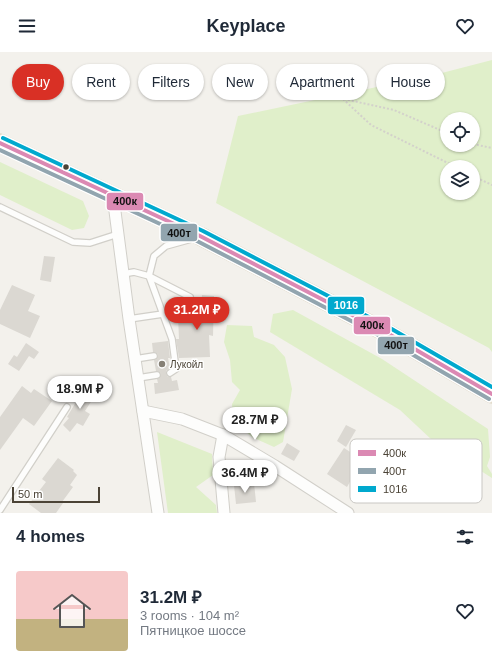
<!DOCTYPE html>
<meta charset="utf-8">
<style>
body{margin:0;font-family:Helvetica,sans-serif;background:#f6f6f7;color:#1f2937;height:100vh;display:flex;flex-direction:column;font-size:15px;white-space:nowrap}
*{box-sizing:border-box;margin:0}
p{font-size:13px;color:#747a83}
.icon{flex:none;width:22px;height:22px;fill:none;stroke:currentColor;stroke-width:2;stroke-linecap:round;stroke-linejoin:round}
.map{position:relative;height:461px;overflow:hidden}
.sheet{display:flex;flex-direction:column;background:#fff;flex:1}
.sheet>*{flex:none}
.top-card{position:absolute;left:12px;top:12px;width:468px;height:36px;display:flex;gap:8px}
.buttons{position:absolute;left:440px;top:60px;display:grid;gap:8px}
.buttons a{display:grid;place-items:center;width:40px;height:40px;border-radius:50%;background:#fff;box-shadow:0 1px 3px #0004;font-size:20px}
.scale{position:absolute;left:12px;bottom:10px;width:88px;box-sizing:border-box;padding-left:4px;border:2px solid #4b4336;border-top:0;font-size:11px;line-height:14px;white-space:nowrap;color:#4b4336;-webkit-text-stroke:3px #fff;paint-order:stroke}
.price{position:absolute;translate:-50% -34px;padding:0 9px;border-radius:14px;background:#fff;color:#222;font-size:13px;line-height:26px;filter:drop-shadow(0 1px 2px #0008)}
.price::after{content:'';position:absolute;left:50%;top:24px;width:12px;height:9px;margin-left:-6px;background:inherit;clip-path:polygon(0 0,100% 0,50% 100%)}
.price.current{background:#d93025;color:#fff}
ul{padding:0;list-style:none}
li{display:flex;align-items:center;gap:12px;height:100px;padding:0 16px}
li span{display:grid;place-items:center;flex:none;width:112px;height:80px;border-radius:4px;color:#555}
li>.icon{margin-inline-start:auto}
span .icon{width:48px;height:48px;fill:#fffc;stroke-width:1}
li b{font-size:17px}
h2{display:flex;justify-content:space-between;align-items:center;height:48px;padding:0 16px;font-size:17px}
.tag{padding:0 14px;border-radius:18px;background:#fff;box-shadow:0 1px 3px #0004;font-size:14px;line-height:36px}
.tag.current{background:#d93025;color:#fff}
header{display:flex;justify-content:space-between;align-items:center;height:52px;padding:0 16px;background:#fff;font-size:18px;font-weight:700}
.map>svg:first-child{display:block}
</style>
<header><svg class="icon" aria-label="menu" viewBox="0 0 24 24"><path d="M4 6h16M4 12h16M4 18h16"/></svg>Keyplace<svg class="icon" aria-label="heart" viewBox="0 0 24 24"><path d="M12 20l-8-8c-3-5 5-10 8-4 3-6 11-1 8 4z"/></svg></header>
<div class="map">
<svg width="492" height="461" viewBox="0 0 492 461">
<rect width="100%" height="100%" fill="#f3f1ec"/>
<g fill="#e0efca" fill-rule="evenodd">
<path d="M492 8V300L489 296 216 151 238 64 434 23ZM447 67H473V93H447ZM447 115H473V141H447Z"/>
<polygon points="0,110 83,149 89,164 84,176 72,178 0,143"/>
<polygon points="293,258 382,307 488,377 490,405 487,414 492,422 492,426 432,388 400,358 270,280 273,262"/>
<polygon points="227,273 252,274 254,285 274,293 285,305 292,337 283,390 274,395 252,385 233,369 232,352 240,338 232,330 230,308 224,290"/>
<polygon points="157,380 212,402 213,423 196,435 216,453 217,461 168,461"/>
</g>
<g fill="#dbd8d2">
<polygon points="44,204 55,205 51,230 40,228"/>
<polygon points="12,233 35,243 28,259 40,264 30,286 0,272 0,258"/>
<polygon points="202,243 214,244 213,284 209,283 210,305 179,306 176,287 179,287 178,264 197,264 197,257 201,257"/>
<polygon points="168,289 170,306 168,306 170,316 166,319 166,322 168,325 171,325 172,329 177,328 179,338 155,342 154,331 158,331 157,327 160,326 161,323 160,320 156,319 154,308 157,307 158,304 157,301 153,300 152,291"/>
<polygon points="26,291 39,300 34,307 29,304 19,319 8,312 14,303 17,305"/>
<polygon points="22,334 31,341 34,337 52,349 34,374 23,366 0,398 0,365"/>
<polygon points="85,335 96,342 85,359 90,362 83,374 77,371 70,380 63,373 69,366 67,365"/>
<polygon points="346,373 356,378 346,395 337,389"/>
<polygon points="287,391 300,399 294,409 281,402"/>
<polygon points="344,396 375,416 382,406 389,411 392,406 407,415 385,449 351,428 347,435 327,422"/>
<polygon points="58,406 74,418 73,419 77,423 70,433 73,435 62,450 63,451 56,461 41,461 29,452 46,430 42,427"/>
<polygon points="254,431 256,450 236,452 234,433"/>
</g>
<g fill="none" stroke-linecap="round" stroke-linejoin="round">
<defs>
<g id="lane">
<polyline points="0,155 73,190 90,191 118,182"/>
<polyline points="123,222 134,220 149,224 190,245"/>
<polyline points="129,267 163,262"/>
<polyline points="135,307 154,304"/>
<polyline points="170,321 176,317 172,287 149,224 154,204 166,194 195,186"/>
<polyline points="138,326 157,323"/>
<polyline points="0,458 67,355"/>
</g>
<g id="street">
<polyline points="113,144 129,267 158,461"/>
<polyline points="143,359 182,367 223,383 275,414 348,461"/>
<polyline points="223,383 219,405 224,461"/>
</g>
<polyline id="primary" points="0,91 200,184 387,281 492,342"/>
</defs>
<use href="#lane" stroke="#d1cfc9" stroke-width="8"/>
<use href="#street" stroke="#d1cfc9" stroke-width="13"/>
<use href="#primary" stroke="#d7ceb8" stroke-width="19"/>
<g stroke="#d3d1cb" stroke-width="2" stroke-dasharray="2 2" stroke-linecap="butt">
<polyline points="343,47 371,73 456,115"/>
<polyline points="344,47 394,58 447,81"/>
<polyline points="473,92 492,96"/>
<polyline points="473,124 492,133"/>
</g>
<use href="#lane" stroke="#fdfdfc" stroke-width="5.5"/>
<use href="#street" stroke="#fdfdfc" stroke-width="11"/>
<use href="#primary" stroke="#f2eee4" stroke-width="17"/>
<defs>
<polyline id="bus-1" points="0,91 200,184 387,281 492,342"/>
<polyline id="bus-2" points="0,98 197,189 384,286 489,347"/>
<polyline id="bus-3" points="3,86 203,179 390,276 492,335"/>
</defs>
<use href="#bus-1" stroke="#fff" stroke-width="7"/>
<use href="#bus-2" stroke="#fff" stroke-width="7"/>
<use href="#bus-3" stroke="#fff" stroke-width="7"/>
<use href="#bus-1" stroke="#db89b3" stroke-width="4"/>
<use href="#bus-2" stroke="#92a5af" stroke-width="4"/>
<use href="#bus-3" stroke="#00a9ce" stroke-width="4"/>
</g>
<circle fill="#4b4336" stroke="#fff" stroke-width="1.5" cx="66" cy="115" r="3.5"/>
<circle fill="#868076" stroke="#fff" stroke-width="1.5" cx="162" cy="312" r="4"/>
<g text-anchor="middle" stroke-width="3" stroke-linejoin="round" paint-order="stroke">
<g font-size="10" fill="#4b4336" stroke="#fff" text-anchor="start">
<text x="170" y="316">Лукойл</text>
</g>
</g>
<rect x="350" y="387" width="132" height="64" rx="6" fill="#fff" stroke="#c9c7c3" stroke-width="1"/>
<rect x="358" y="398" width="18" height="6" fill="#db89b3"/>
<rect x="358" y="416" width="18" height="6" fill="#92a5af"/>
<rect x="358" y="434" width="18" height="6" fill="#00a9ce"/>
<g font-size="11" fill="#4b4336">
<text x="383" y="405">400к</text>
<text x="383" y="423">400т</text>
<text x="383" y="441">1016</text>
</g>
<g stroke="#fff" stroke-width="1.5">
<rect x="106" y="140" width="38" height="19" rx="4" fill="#db89b3"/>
<rect x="160" y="171" width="38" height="19" rx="4" fill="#92a5af"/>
<rect x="327" y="244" width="38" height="19" rx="4" fill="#00a9ce"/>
<rect x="353" y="264" width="38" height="19" rx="4" fill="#db89b3"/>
<rect x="377" y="284" width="38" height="19" rx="4" fill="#92a5af"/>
</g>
<g font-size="11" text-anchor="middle" font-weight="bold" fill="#fff">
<text x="346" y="257">1016</text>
</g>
<g font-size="11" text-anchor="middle" font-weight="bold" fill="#111">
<text x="125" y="153">400к</text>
<text x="179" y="185">400т</text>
<text x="372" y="277">400к</text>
<text x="396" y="297">400т</text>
</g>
</svg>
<div class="buttons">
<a><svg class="icon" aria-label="locate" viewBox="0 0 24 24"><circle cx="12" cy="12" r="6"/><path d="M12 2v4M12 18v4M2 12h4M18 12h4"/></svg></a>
<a><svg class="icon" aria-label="layers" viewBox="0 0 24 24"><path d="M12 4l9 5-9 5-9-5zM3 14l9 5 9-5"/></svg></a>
</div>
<div class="scale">50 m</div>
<b class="price current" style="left:197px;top:279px">31.2M ₽</b>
<b class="price" style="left:80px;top:358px">18.9M ₽</b>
<b class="price" style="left:255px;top:389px">28.7M ₽</b>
<b class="price" style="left:245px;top:442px">36.4M ₽</b>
<div class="top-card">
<a class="tag current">Buy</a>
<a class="tag">Rent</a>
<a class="tag">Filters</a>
<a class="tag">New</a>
<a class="tag">Apartment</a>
<a class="tag">House</a>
</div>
</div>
<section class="sheet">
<h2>4 homes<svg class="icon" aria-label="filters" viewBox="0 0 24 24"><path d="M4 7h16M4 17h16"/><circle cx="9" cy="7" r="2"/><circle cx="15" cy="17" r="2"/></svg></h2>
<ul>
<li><span style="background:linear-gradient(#f6c9c9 60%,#c2b280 0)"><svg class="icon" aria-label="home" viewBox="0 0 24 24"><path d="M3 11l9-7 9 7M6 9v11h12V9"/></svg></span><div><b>31.2M ₽</b><p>3 rooms · 104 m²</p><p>Пятницкое шоссе</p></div><svg class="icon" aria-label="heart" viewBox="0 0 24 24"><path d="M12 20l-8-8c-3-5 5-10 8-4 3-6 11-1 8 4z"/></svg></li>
</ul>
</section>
